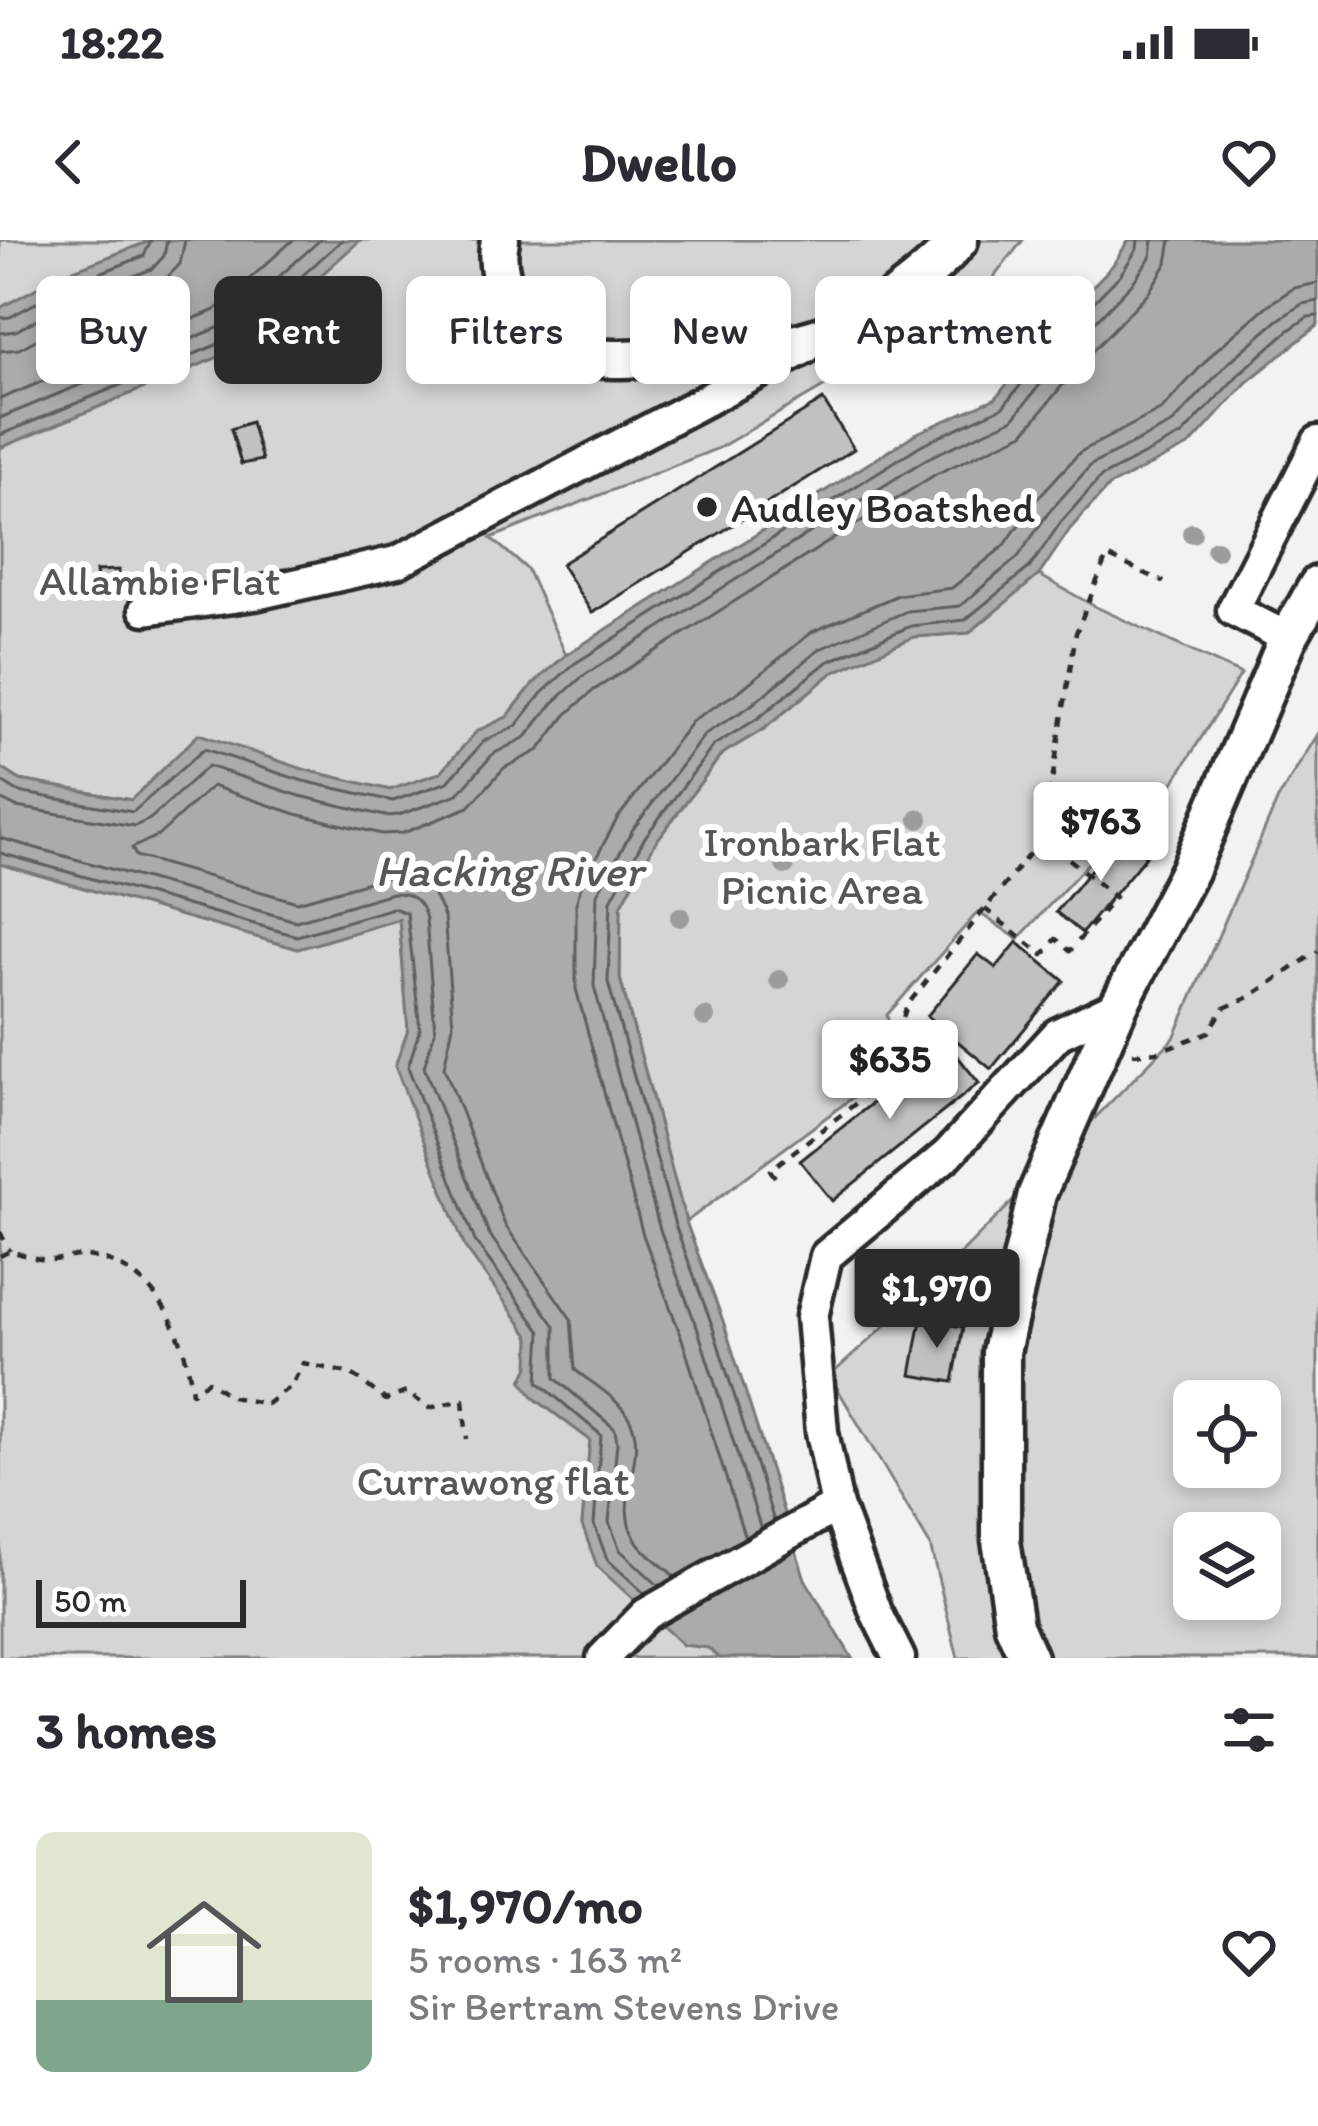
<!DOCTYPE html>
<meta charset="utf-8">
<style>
body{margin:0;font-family:Itim,sans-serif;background:#f7f7f7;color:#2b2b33;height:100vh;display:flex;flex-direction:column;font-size:45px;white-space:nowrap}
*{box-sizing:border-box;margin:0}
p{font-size:39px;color:#7c7c81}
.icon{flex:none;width:66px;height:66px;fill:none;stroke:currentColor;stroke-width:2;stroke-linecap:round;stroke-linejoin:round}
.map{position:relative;height:1418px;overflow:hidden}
.sheet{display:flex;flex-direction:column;background:#fff;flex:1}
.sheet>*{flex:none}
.hud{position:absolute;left:36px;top:36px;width:1248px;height:108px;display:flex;gap:24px}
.fabs{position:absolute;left:1173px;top:1140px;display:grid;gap:24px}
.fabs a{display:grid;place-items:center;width:108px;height:108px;border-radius:18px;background:#fff;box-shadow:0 6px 18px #0003;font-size:60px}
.scale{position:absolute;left:36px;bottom:30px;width:210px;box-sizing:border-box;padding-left:12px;border:6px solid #2b2b2b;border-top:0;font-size:33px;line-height:42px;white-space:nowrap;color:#2b2b2b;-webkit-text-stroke:9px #fff;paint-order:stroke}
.price{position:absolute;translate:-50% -102px;padding:0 27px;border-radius:12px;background:#fff;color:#222;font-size:39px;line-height:78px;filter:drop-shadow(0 3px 6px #0008)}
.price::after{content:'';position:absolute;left:50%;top:72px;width:36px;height:27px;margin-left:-18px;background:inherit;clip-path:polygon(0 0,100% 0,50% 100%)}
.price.selected{background:#2b2b2b;color:#fff}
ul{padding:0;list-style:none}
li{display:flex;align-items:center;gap:36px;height:300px;padding:0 36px}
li+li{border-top:3px solid #e1e1e2}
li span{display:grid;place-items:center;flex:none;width:336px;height:240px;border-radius:18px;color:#555}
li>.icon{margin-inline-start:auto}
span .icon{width:144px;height:144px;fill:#fffc;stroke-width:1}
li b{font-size:51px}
h2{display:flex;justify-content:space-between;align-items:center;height:144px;padding:0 36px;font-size:51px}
.pill{padding:0 42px;border-radius:18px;background:#fff;box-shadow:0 6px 18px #0003;font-size:42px;line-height:108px}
.pill.selected{background:#2b2b2b;color:#fff}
.status{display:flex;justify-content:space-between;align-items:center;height:84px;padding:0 60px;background:#fff;direction:ltr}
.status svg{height:33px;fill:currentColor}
header{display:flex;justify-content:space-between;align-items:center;height:156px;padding:0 36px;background:#fff;font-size:54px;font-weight:700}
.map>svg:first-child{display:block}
</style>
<div class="status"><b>18:22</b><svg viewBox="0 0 49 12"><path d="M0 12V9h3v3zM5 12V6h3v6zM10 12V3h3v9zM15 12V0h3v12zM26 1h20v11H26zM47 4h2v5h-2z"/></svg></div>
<header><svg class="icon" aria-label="back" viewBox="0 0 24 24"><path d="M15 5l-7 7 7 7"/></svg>Dwello<svg class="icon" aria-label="heart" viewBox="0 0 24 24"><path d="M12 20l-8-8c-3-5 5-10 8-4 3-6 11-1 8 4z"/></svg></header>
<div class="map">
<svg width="1318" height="1418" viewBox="0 0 1318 1418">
<rect width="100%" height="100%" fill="#f2f2f2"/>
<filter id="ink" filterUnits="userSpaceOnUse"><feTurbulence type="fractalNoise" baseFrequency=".00833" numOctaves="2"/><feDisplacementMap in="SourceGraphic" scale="24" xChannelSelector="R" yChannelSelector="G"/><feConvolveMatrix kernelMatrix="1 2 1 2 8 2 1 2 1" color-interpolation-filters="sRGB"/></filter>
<g filter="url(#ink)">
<g fill="#d5d5d5" stroke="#808080" stroke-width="3" fill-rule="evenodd">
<polygon points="0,0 153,0 63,34 0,68"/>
<polygon points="360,0 1023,0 979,56 719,208 491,298 527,329 566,415 533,444 507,477 477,491 440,533 390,550 306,530 131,560 20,540 0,527 0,208 240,108"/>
<polygon points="1039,335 1094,366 1241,434 1158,567 1120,589 1018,699 978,672 887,775 896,825 686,982 620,738 621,666 655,603 722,514 764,489 832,433 914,397 969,393"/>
<path d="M1318 494V1418H958L930 1305 830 1136 934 1041 1174 798 1278 559ZM1194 1161H1260V1227H1194ZM1194 1293H1260V1359H1194Z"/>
<polygon points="0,624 298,709 399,679 408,790 530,1097 534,1158 590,1200 582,1285 720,1418 0,1418"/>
</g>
<g fill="#ababab" stroke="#787878" stroke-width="3">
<polygon points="153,0 360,0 240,108 0,208 0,68 63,34"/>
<polygon points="1129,0 1318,0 1318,85 1247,142 1190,205 1109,246 1070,289 1039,335 969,393 914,397 832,433 764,489 722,514 655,603 621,666 620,739 686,982 723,1081 805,1339 852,1418 720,1418 708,1408 683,1405 597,1326 582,1285 590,1200 534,1158 522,1141 529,1126 530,1097 465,1007 395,826 408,790 399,679 298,709 0,624 0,527 20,540 131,560 199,494 306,530 390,550 440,533 477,491 507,477 533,444 566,415 915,194 996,158 1043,98 1112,26"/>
</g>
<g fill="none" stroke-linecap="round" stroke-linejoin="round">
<g stroke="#5e5e5e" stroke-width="3">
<polyline points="0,78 10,77 69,45 144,16 151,0"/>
<polyline points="0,93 16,91 75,59 152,29 164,16 167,0"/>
<polyline points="0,111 19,109 82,75 160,45 180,24 185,0"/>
<polyline points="0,159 215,70 293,0"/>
<polyline points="0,178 225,85 320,0"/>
<polyline points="0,195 233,98 342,0"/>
<polyline points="0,541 18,552 133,572 204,509 303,541 393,561 448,542 484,501 516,486 542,453 574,424 921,205 1003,167 1052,105 1121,34 1137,9 1138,0"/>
<polyline points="0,559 16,567 135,586 150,579 208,526 300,556 385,576 399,575 458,554 493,514 526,497 553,463 583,436 928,218 1013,179 1063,115 1134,41 1151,16 1153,0"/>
<path d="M0 598 296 681 392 653C410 652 422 661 426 679L435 791 424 827 489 994 555 1086V1138L615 1189 617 1203 609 1282 620 1310 659 1346"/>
<polyline points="0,613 297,696 393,668 407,673 420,789 408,827 475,1001 541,1092 538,1142 601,1195 594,1284 607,1319 645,1354"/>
<polyline points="774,1281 712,1085 675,985 608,742 611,660 645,597 714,505 757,479 827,422 911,386 965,380 1030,327 1061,282 1101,237 1182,195 1240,133 1289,90 1308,77 1318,76"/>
<polyline points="761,1289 698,1090 660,990 594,746 597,654 633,589 705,494 749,467 820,409 907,371 960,366 1018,317 1049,272 1091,225 1173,183 1228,123 1278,80 1302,64 1318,61"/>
<polyline points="745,1298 681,1096 643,995 576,749 576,664 581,646 617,579 693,480 738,452 812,392 898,355 952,348 1005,305 1035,261 1080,212 1162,169 1216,110 1268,65 1294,48 1318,43"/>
<path d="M675 1337C663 1325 643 1313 635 1298 612 1262 649 1216 630 1180 619 1158 593 1144 575 1130L571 1079 505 985 444 827 453 785 444 676 432 651 413 637 394 635 297 662 136 616 132 608 159 595 212 546 296 574 382 594 403 593 469 567 504 528 539 510 566 475 594 450 936 234 1024 193 1077 127 1149 52 1167 23 1171 0"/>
</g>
</g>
<g fill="#c1c1c1" stroke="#2b2b2b" stroke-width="3">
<polygon points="823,160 854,209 592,373 561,324"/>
<polygon points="251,182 262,220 241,224 231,189"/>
<polygon points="119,330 119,352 98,352 96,331"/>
<polygon points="1120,594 1146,616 1082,693 1056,672"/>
<polygon points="1017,702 1064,741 991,829 927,776 978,714 996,728"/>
<polygon points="947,803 979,843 832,961 800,921"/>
<polygon points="921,1080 963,1087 953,1142 911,1135"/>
</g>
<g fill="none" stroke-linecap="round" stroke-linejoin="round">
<defs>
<g id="minor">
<polyline points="145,369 255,354 397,322 805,108"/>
<polyline points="1288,398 1233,370 1318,202"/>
<polyline points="603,1418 646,1374 837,1266"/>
<polyline points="899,1418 876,1372 837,1266 822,1192 812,1077 826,1016 948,914 1058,794 1119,765"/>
</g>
<g id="major">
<path d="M500 0C495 24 502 51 518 69 538 91 554 107 584 115 608 122 635 118 658 117 726 115 796 112 858 81 890 64 936 28 959 0"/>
<polyline points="1028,1418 1014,1386 1001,1300 1001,1112 1037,954 1119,765 1189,631 1288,398 1318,345"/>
</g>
</defs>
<use href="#minor" stroke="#2b2b2b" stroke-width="39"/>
<use href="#major" stroke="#2b2b2b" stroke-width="45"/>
<g stroke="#2b2b2b" stroke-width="4.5" stroke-dasharray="9 9" stroke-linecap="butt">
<polyline points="985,669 1043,715 1056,699 1070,711 1115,657 1044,598"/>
<polyline points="1133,814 1157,812 1209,792 1224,768 1250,757 1318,711"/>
<path d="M775 937 770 930 913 819C901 798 898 786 908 764L1043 597 1076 393 1107 316 1164 342"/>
<polyline points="0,992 10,1011"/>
<path d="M0 1016 10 1011C21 1014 35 1019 47 1020 59 1021 72 1015 84 1016 152 1022 186 1091 192 1153L208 1141 232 1157 267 1164 292 1145 303 1123 352 1134 386 1160 406 1152 429 1168 463 1160 467 1199"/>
</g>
<use href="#minor" stroke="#fff" stroke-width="30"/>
<use href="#major" stroke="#fff" stroke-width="36"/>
</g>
<g fill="#9c9c9c">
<circle cx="1192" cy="293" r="10"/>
<circle cx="1216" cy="310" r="10"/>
<circle cx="919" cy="579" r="10"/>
<circle cx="785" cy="625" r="10"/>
<circle cx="680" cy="677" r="10"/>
<circle cx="779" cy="740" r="10"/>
<circle cx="705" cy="777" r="10"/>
</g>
</g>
<circle fill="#2b2b2b" stroke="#fff" stroke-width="4.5" cx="707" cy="267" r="12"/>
<g text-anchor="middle" stroke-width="12" stroke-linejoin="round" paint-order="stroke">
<g font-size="42" fill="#2b2b2b" stroke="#fff" text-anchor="start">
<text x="731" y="282">Audley Boatshed</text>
</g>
<g font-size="42" fill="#565656" stroke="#fff">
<text x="160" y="355">Allambie Flat</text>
<text x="822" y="616">Ironbark Flat<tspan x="822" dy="48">Picnic Area</tspan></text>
<text x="493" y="1255">Currawong flat</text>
</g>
<g font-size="45" font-style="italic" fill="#585858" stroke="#fff">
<text x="509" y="646">Hacking River</text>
</g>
</g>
</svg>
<div class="fabs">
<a><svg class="icon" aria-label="locate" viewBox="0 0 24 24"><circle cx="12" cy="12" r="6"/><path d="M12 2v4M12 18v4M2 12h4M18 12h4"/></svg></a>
<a><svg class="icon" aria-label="layers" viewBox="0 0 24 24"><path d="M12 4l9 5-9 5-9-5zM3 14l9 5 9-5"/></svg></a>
</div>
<div class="scale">50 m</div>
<b class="price" style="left:1101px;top:644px">$763</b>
<b class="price" style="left:890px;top:882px">$635</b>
<b class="price selected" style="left:937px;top:1111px">$1,970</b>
<div class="hud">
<a class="pill">Buy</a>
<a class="pill selected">Rent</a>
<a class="pill">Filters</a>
<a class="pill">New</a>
<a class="pill">Apartment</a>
</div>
</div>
<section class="sheet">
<h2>3 homes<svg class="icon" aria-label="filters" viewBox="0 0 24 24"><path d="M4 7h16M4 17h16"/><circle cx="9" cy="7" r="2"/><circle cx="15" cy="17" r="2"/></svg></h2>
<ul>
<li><span style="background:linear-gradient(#dfe7d0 70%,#7fa58c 0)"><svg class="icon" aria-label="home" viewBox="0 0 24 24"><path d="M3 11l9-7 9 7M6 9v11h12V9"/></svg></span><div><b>$1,970/mo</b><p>5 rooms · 163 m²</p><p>Sir Bertram Stevens Drive</p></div><svg class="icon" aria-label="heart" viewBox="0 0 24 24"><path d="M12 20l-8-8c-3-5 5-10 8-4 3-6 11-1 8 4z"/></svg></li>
</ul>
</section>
